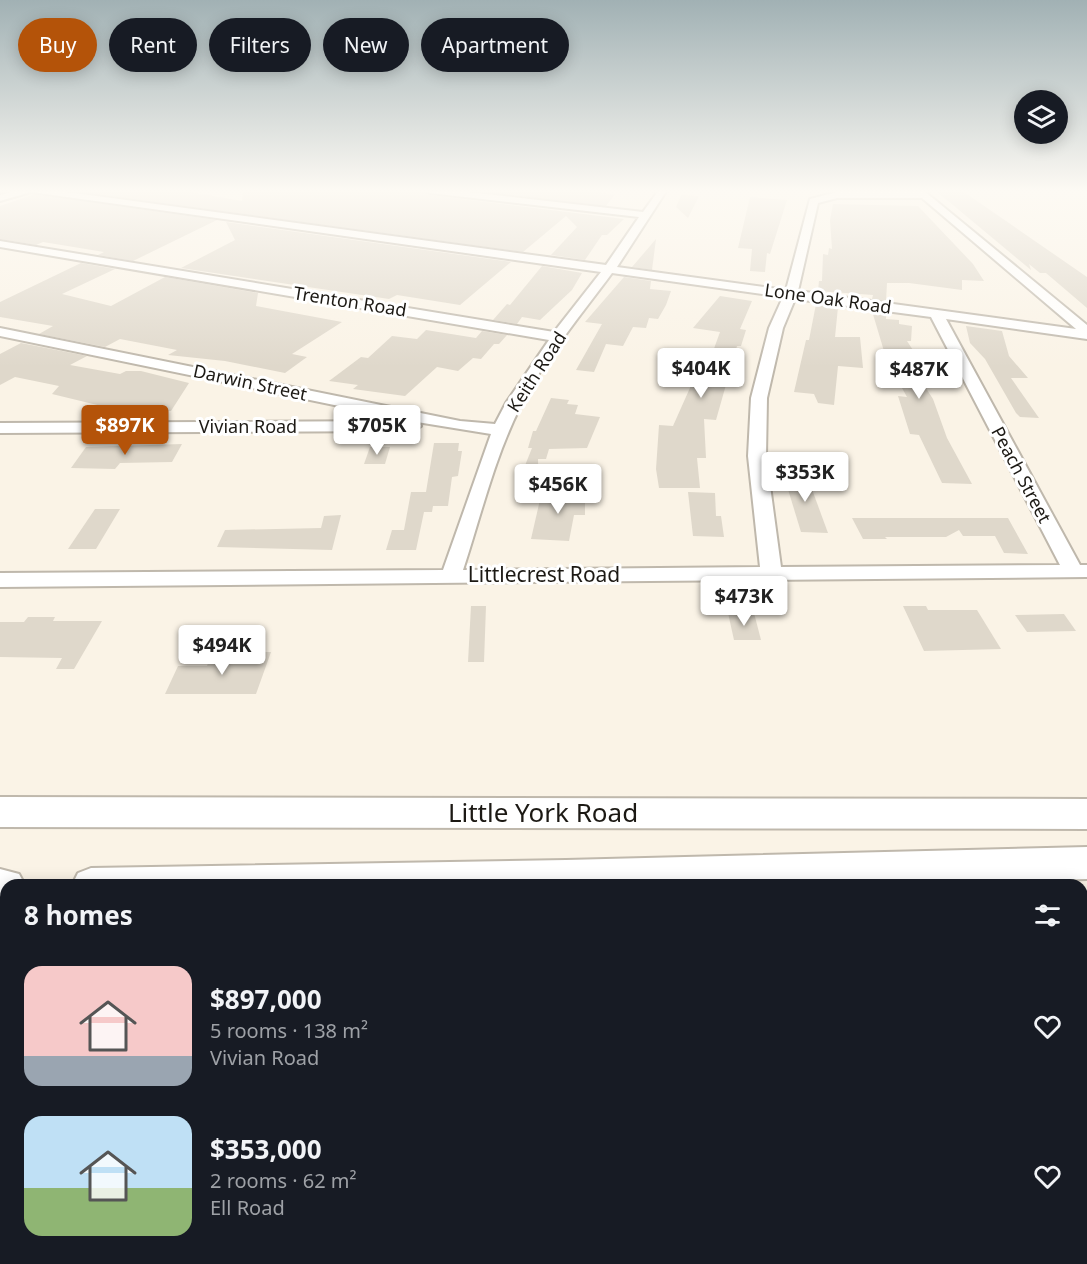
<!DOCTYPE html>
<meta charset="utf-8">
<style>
body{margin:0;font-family:"Noto Sans",sans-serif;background:#20242c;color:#f1f3f6;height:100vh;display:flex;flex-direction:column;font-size:22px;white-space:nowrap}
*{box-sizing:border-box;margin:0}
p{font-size:20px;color:#9ea1a6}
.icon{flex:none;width:33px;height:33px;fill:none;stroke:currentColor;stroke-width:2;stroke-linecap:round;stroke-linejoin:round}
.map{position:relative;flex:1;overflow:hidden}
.details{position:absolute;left:0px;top:879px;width:1088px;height:386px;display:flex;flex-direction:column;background:#171b24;border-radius:18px 18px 0 0;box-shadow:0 3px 15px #0003}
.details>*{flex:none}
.top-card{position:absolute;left:18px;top:18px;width:600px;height:54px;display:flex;gap:12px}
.fabs{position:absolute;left:1014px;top:90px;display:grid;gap:12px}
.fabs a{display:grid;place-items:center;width:54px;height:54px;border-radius:50%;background:#171b24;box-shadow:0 3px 15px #0003;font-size:30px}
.price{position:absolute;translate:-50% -51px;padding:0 14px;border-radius:6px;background:#fff;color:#222;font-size:20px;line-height:39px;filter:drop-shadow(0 2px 3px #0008)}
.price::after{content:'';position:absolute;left:50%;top:36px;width:18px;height:14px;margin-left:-9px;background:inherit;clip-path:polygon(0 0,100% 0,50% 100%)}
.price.on{background:#b45309;color:#fff}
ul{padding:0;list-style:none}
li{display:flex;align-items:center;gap:18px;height:150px;padding:0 24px}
li span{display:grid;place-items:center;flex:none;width:168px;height:120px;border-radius:18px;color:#555}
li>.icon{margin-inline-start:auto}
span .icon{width:72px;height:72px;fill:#fffc;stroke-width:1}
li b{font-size:26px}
h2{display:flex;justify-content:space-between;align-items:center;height:72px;padding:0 24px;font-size:26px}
.chip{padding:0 21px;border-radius:27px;background:#171b24;box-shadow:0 3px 15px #0003;font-size:21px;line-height:54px}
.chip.on{background:#b45309;color:#fff}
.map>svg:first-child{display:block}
</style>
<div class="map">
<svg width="1087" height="1264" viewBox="0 0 1087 1264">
<rect width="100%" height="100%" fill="#faf3e6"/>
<g fill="#f7d7a3">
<polygon points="1087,898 1087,1264 306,1264 308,1258 1082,1258 1082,899"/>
<polygon points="0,941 6,941 6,1258 246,1259 244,1264 0,1264"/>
</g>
<g fill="#dfd8cb">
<polygon points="66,190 180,190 242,201 243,190 423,190 430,195 624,219 607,235 602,235 585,260 551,255 577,227 566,216 523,252"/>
<polygon points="467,190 577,190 615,194 606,206"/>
<polygon points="935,190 961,190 1087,277 1087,308 1046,273 1040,273 1029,264 1031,270"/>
<polygon points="32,195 32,194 217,220 133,261 98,255 104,252 43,242 36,245 0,239 0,206"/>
<polygon points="681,195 699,196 688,218 676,207"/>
<polygon points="750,197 787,200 770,254 767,253 765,272 750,271 752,249 738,248"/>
<polygon points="833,204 918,206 973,264 984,281 962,280 962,290 909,283 887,283 886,301 872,299 873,295 818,291 819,281 822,281 823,254 828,255 829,248 832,249 830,220"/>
<polygon points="226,222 511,262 460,305 397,295 389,299 181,268 235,240"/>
<polygon points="656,239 652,270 632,267"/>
<polygon points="81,263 115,269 62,294 111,306 165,277 258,293 256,306 342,322 292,354 307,357 285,373 225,361 168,355 177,350 120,339 105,347 39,334 53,326 0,317 0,302"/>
<polygon points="542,266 582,273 572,290 540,320 522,317 517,324 493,320 507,304 510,305"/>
<polygon points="624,277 651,281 650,289 671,291 666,305 658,319 649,318 646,328 633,327 623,346 606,344 594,372 576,370 602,324 585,322"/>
<polygon points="720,296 752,301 740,329 746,330 741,346 737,346 716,420 704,419 706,458 697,458 700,488 659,488 656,469 659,425 673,426 693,381 700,382 707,368 720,332 693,328"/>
<polygon points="816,304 838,307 835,337 860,337 863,368 838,366 834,405 818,403 814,394 794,392 806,340 809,340"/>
<polygon points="872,311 886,313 886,319 899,320 899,324 912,326 911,341 907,341 924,367 912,367 933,399 947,438 972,484 942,483 919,435 910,434 898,396 907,397 887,361"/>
<polygon points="966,326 1002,331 1009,356 1028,378 1011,378 1039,418 1020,417 1016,413 985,359 970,343"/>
<polygon points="426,330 476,338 482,331 507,335 499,344 494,344 481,359 473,358 458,371 437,367 405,396 353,389 358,385 329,381 361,357 368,358 392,336 417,339"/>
<polygon points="21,343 87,356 70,365 120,374 126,371 141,371 189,383 171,411 122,411 52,394 59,386 15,377 0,385 0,354"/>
<polygon points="551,398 569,400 567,404 578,405 575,414 600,417 587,448 549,449 546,459 538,459 539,502 523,502 522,473 532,448 528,448 533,431 536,431"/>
<polygon points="434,443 459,443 458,451 462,451 458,476 452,477 448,506 433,506 432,512 424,512 416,550 386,550 392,530 404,530 411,492 426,492"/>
<polygon points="182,444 172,462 120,463 115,469 71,468 86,447"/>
<polygon points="370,447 390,447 385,464 364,464"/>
<polygon points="783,473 806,473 828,533 801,532"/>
<polygon points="542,491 585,492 585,515 574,515 569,541 531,539"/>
<polygon points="688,492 715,493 716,516 721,516 724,537 693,536"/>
<polygon points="95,509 120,509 96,549 68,549"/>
<polygon points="341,515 332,550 217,547 225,530 321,528 324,516"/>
<polygon points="852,518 1008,518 1028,554 1004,553 995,536 963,536 959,530 946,537 885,537 887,539 863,539"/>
<polygon points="471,606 486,606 484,662 468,662"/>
<polygon points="903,606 926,606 928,610 977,610 1001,649 924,651"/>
<polygon points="728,613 754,613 761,640 734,640"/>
<polygon points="1064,614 1076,631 1027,632 1015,615"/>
<polygon points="28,617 55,617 53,621 102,621 74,669 56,669 62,658 0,657 0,622 24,622"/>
<polygon points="234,652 271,652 256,694 165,694 178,666 207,666 210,658 232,658"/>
</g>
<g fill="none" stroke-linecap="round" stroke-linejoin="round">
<defs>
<path id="minor" d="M19 190H52L606 265 639 217 430 193 425 190H451L643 212 659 190H667L617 267 786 290 810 199 837 192H915L914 190H923L1087 325V339L946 319 1080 565H1087V577L0 587V573L443 570 491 434 417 422 421 426 413 431 0 433V423L412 421 0 336V328L460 421 495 424 506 403 549 340 0 247V241L554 332 601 272 31 192 0 201V195ZM837 198H922L1076 329 798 291 818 203ZM612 273 783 297 769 328 751 398 748 456 760 567 463 570C481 515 495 456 521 405 545 358 581 315 612 273ZM795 299 931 317 1060 565 781 567 766 456 767 398 783 328Z"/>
<g id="major">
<polygon points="0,797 1087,799 1087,829 0,827"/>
<polygon points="1087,847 1087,879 876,885 72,885 78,873 91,868 566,860"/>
<polygon points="0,869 19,874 25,885 6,885 6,903 0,903"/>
</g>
</defs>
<use href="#minor" stroke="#bfb8ac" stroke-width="4"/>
<use href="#major" stroke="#bfb8ac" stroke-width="4"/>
<use href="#minor" fill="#fff" fill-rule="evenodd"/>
<use href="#major" fill="#fff" fill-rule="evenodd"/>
</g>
<linearGradient id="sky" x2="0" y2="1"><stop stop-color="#a1b1b4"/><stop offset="0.52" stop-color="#fdfaf4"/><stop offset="1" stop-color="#fdfaf4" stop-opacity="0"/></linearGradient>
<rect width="1087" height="367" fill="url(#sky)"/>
<g text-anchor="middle" stroke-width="6" stroke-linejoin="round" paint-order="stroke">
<g font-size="18" fill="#1c1914" stroke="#fff">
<text transform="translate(828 299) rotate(8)" y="6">Lone Oak Road</text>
<text transform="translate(350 302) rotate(9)" y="6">Trenton Road</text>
<text transform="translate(537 372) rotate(-57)" y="6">Keith Road</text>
<text transform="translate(250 383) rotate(12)" y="6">Darwin Street</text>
<text x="248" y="433">Vivian Road</text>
<text transform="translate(1021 475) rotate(62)" y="6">Peach Street</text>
</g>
<g font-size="21" fill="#1c1914" stroke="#fff">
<text x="544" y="582">Littlecrest Road</text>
</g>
<g font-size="26" fill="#1c1914" stroke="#fff">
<text x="543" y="822">Little York Road</text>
</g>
</g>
</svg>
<div class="fabs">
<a><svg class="icon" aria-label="layers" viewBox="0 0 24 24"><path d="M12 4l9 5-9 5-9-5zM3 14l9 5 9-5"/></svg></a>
</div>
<b class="price" style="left:701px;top:399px">$404K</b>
<b class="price" style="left:919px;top:400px">$487K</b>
<b class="price on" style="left:125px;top:456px">$897K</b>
<b class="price" style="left:377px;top:456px">$705K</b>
<b class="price" style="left:805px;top:503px">$353K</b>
<b class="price" style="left:558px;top:515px">$456K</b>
<b class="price" style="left:744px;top:627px">$473K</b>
<b class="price" style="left:222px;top:676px">$494K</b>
<div class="top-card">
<a class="chip on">Buy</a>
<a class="chip">Rent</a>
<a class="chip">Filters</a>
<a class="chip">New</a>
<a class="chip">Apartment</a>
</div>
<section class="details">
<h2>8 homes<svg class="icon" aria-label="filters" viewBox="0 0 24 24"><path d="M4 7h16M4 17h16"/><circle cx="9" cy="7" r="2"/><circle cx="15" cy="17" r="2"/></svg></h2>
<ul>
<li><span style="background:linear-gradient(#f6c9c9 75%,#9aa5b1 0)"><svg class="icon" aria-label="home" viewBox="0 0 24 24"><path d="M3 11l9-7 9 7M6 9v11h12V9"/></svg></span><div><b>$897,000</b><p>5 rooms · 138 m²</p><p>Vivian Road</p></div><svg class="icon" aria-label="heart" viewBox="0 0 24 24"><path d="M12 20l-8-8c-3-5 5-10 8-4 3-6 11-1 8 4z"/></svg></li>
<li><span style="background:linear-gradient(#bfe0f5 60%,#8fb573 0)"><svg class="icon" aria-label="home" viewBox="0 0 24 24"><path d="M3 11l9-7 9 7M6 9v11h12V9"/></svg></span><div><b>$353,000</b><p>2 rooms · 62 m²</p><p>Ell Road</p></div><svg class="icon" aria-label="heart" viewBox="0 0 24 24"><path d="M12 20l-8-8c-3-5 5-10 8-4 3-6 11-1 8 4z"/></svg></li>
</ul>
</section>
</div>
